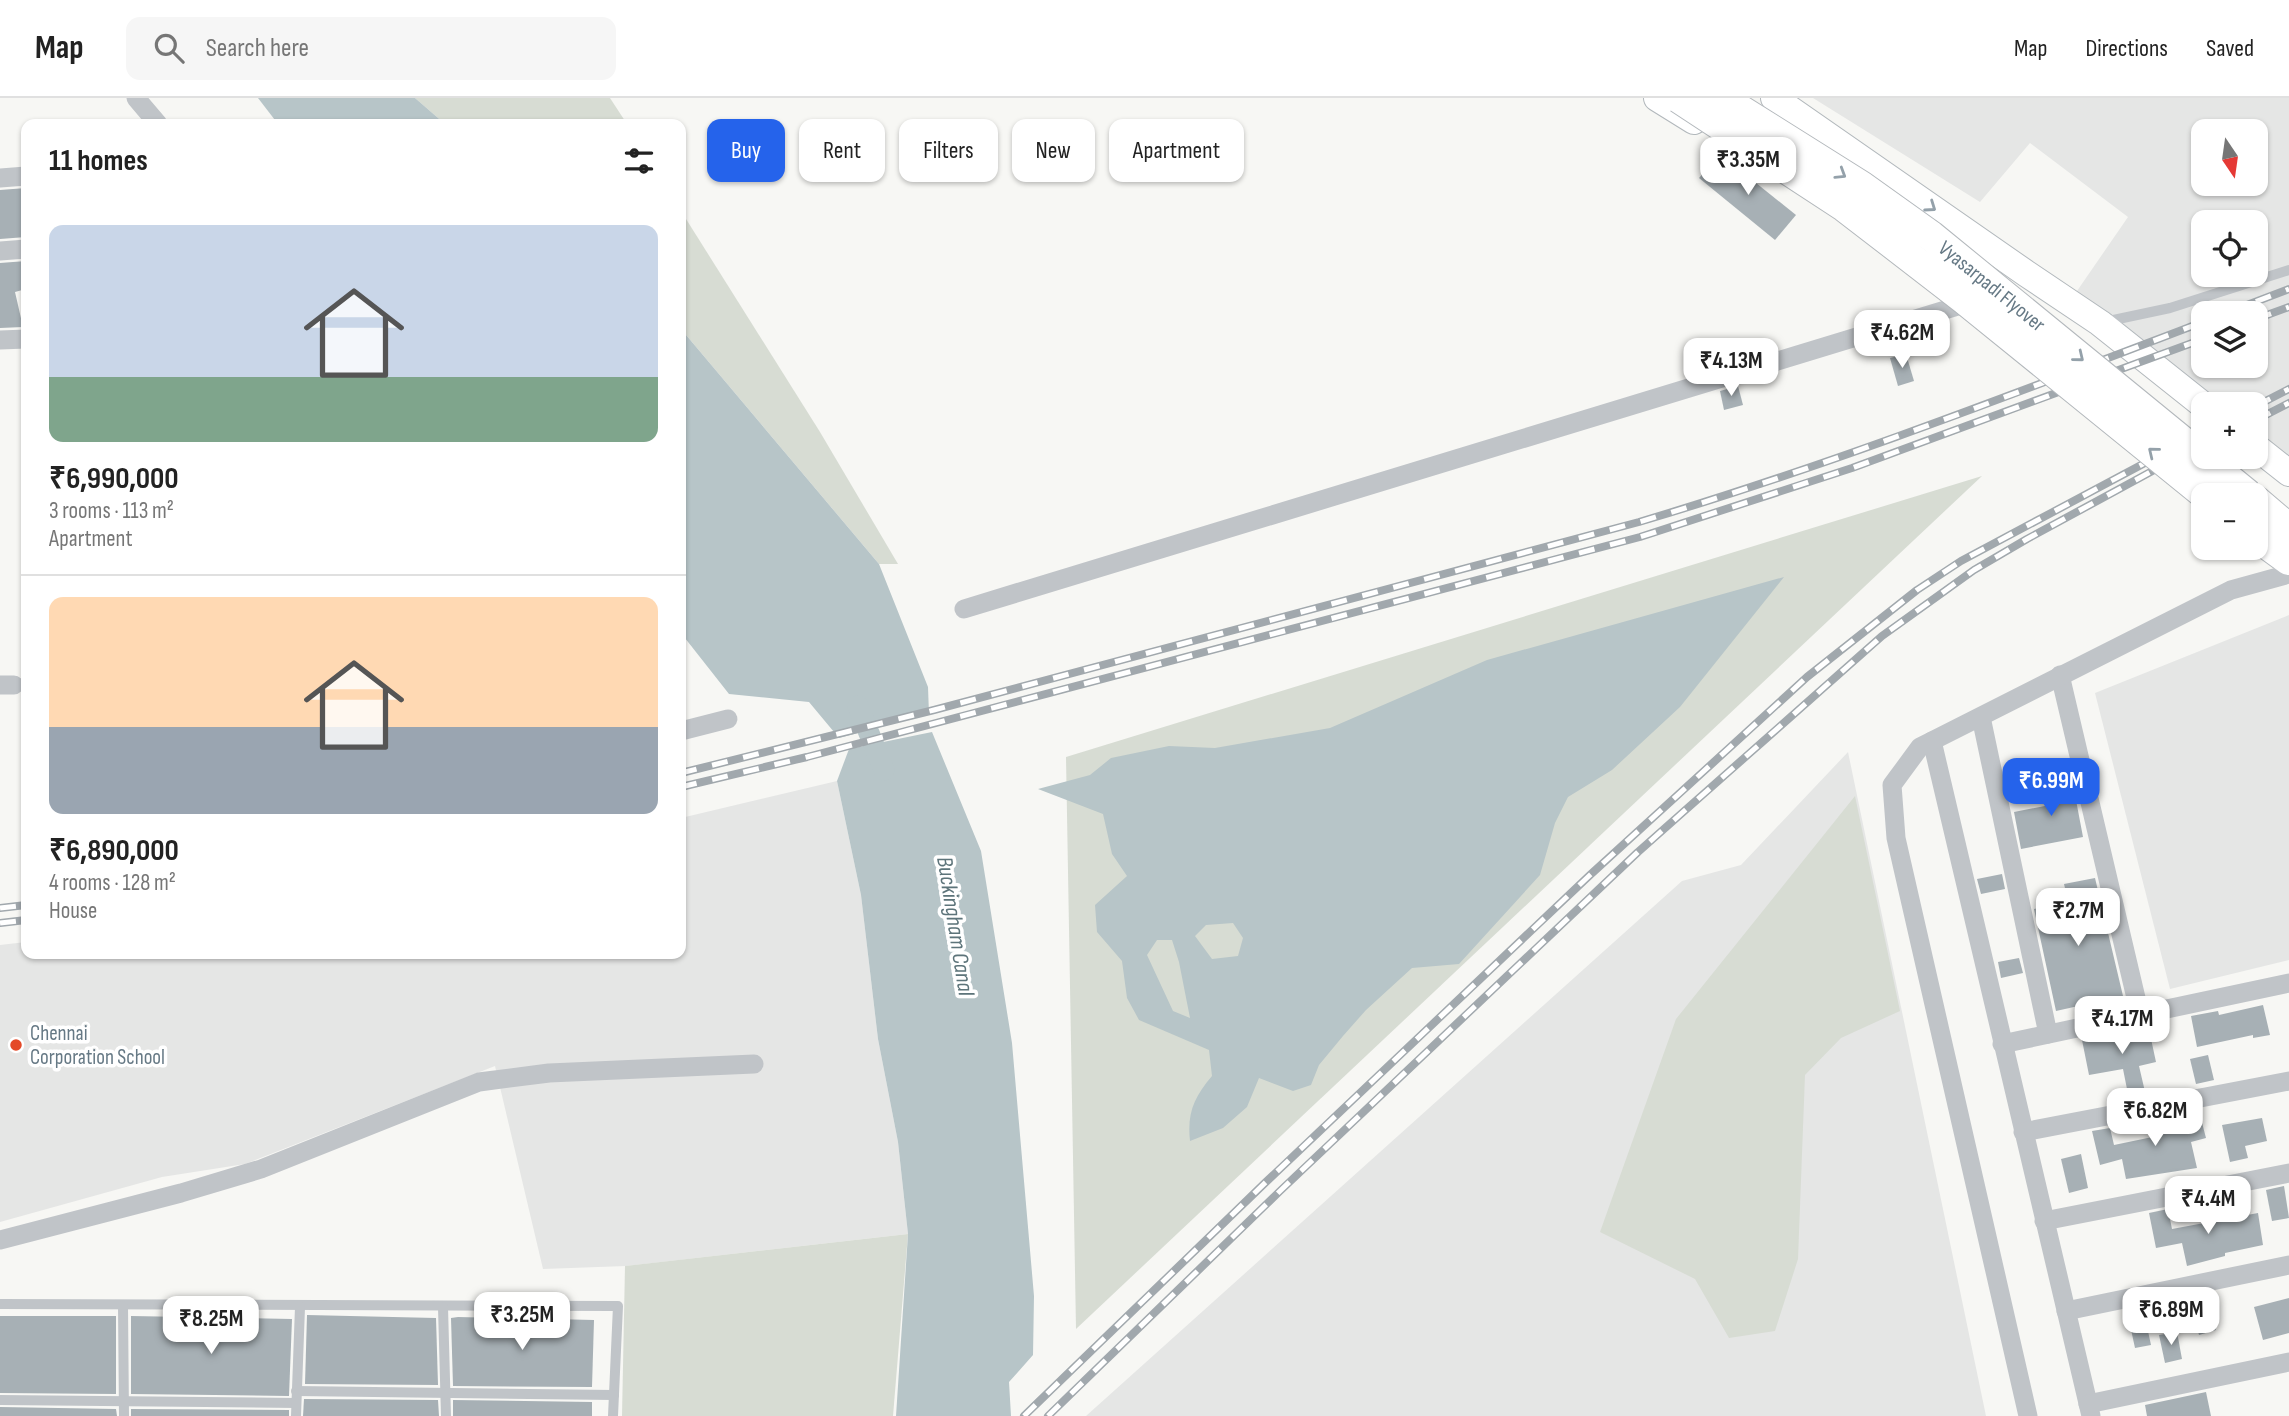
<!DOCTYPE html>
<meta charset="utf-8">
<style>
body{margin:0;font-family:"Sofia Sans Condensed",sans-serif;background:#f6f6f6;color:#222;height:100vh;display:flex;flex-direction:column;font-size:26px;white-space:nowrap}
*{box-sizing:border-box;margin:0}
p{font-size:23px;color:#767676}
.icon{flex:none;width:38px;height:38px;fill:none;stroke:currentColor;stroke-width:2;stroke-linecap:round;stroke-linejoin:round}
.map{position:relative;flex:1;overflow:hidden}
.panel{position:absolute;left:21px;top:21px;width:665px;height:840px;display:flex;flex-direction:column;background:#fff;border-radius:14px;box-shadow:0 2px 5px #0004}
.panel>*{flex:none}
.banner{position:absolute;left:707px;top:21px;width:665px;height:63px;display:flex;gap:14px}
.needle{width:46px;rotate:167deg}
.controls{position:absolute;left:2191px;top:21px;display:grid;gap:14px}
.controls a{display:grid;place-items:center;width:77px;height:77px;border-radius:14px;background:#fff;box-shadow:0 2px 5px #0004;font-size:35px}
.price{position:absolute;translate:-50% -60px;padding:0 16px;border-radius:14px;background:#fff;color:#222;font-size:23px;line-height:46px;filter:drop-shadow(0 2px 4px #0008)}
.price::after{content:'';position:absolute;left:50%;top:42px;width:21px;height:16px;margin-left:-10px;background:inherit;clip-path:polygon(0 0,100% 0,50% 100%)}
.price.selected{background:#2563eb;color:#fff}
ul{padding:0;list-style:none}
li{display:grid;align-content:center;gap:14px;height:371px;padding:0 28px}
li+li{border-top:2px solid #e0e0e0}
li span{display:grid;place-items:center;height:217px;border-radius:14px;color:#555}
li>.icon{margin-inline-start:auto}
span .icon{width:126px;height:126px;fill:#fffc;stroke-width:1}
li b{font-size:30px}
h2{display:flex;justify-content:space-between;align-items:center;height:84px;padding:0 28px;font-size:30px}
.tag{padding:0 24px;border-radius:14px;background:#fff;box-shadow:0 2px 5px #0004;font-size:24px;line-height:63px}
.tag.selected{background:#2563eb;color:#fff}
header{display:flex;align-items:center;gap:42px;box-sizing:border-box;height:98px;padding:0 35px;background:#fff;border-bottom:2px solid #e0e0e0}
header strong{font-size:33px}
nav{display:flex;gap:38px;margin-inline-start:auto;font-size:24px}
.search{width:490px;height:63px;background:#f6f6f6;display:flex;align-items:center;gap:18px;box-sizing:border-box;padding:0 24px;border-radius:14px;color:#767676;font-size:26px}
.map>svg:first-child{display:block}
</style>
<header>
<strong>Map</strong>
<div class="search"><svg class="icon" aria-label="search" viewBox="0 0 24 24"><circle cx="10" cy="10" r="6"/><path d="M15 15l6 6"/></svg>Search here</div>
<nav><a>Map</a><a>Directions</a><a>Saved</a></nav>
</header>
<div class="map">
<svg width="2289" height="1318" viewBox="0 0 2289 1318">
<rect width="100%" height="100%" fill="#f7f7f4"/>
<g fill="#e5e6e5" fill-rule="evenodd">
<path d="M1813 0H2289V360L2256 334V306H2221L2077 193 2128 119 2030 45 1980 104ZM2203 33H2256V86H2203ZM2203 124H2256V177H2203ZM2203 215H2256V268H2203Z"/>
<polygon points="2289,517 2289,862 2170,891 2095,595"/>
<polygon points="1848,654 1986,1318 1086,1318 1682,783 1741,767"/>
<polygon points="837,683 861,797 878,941 898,1044 908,1136 626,1168 543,1171 495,968 245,1066 162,1079 0,1124 0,847 26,844 26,856 681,856 681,720"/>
</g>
<g fill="#d7dcd3">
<polygon points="415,0 610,0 627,26 445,26"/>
<polygon points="681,113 820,334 898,466 879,466 681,231"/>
<polygon points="1982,378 1076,1231 1066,659"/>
<polygon points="1855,698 1900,913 1841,940 1805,977 1798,1161 1775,1233 1729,1240 1695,1181 1600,1134 1676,921"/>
<polygon points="908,1136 893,1318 622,1318 625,1168"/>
</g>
<g fill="#b7c5c8" fill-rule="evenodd">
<polygon points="258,0 415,0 445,26 278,26"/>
<polygon points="681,231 879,466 928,589 929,616 839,640 809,604 729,596 681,535"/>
<path d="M1784 479 1680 609 1612 672 1568 699 1555 725 1540 777 1459 866 1412 870 1366 912 1343 938 1319 967 1311 987 1293 993 1259 980 1247 1009 1223 1030 1190 1043C1187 1015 1194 999 1212 978L1209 952 1139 922 1127 900 1122 863 1097 834 1095 807 1127 778 1112 756 1103 716 1038 691 1090 677 1111 660 1169 648 1215 650 1330 630 1487 562ZM1233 825 1243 840 1238 858 1212 861 1195 838 1206 827ZM1157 842H1172L1179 864 1190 920 1173 913 1147 857Z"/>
<polygon points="932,634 981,753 1012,945 1034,1198 1033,1257 1009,1284 1011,1318 896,1318 908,1136 898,1044 878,941 861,797 837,683 849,651"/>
</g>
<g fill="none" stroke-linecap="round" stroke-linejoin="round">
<polyline stroke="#b7c5c8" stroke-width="21" points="858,608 884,672"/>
</g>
<g fill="#a7b0b5">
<polygon points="1720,56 1796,117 1775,142 1699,80"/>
<polygon points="26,90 26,139 0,141 0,92"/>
<polygon points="26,163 26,191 15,194 23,229 0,230 0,165"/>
<polygon points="1906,256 1914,283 1898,288 1890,260"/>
<polygon points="1738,288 1743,307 1724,312 1720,293"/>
<polygon points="2072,681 2083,739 2021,751 2014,714 2050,707 2046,687"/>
<polygon points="2002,776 2005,791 1981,796 1977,781"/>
<polygon points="2095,780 2123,898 2056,913 2034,811 2068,803 2064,786"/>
<polygon points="2019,860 2023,875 2001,880 1998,864"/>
<polygon points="2263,907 2270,937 2253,940 2253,937 2197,949 2191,918 2218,913 2219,917"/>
<polygon points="2148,927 2156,964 2139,968 2146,998 2129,1001 2123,971 2089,977 2082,942"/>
<polygon points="2208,957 2214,982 2196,986 2190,961"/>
<polygon points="2199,1013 2206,1040 2191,1044 2197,1070 2126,1081 2122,1061 2100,1067 2092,1033 2110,1030 2114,1047 2162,1037 2159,1020"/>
<polygon points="2262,1020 2267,1043 2245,1048 2248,1060 2230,1064 2222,1027"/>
<polygon points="2081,1056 2088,1090 2069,1095 2061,1061"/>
<polygon points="2284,1088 2289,1120 2272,1123 2266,1092"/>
<polygon points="2168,1111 2172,1131 2258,1115 2263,1147 2225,1155 2225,1158 2187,1168 2182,1145 2156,1150 2149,1115"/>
<polygon points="2206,1197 2216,1232 2199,1237 2189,1200"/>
<polygon points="2289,1200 2289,1235 2263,1242 2254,1209"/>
<polygon points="2143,1210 2151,1247 2135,1250 2127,1213"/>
<polygon points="307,1217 436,1220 438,1287 305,1286"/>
<polygon points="0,1218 116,1218 116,1296 0,1295"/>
<polygon points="131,1218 292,1221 289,1298 131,1296"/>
<polygon points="458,1219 594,1222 592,1289 453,1288 451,1220"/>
<polygon points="2177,1234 2182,1261 2165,1265 2159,1237"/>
<polygon points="2206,1294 2211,1318 2147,1318 2145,1307"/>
<polygon points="304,1301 438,1302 439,1318 303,1318"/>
<polygon points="453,1302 592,1304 592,1318 453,1318"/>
<polygon points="0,1309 116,1311 117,1318 0,1318"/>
<polygon points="131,1311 289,1312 289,1318 131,1318"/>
</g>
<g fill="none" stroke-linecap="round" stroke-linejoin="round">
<defs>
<g id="secondary">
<polyline points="1657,0 1694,23"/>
<polyline points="1774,0 2027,176 2100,225 2203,307"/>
<polyline points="2256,349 2289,375"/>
</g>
<g id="primary">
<polyline points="2256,403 2289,431"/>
<polyline points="2256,438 2289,462"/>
</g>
</defs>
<use href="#secondary" stroke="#b2b8bc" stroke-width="28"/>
<use href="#primary" stroke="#b3b8bc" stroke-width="32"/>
<g stroke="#c0c4c8" stroke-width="10">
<polyline points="2104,224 2170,210 2289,172"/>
<polyline points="0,1206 618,1208 613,1318"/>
<polyline points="123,1208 124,1318"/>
<polyline points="443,1209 446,1318"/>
<polyline points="296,1293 614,1297"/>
<polyline points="0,1302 296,1305"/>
<polyline points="296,1318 300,1209"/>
</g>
<g stroke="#c0c4c8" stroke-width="19">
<polyline points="136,0 158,26"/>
<polyline points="0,80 26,78"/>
<polyline points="0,153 26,151"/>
<polyline points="0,242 26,241"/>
<polyline points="964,511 1958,208"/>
<polyline points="2060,577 2140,917"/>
<polyline points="0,587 14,587"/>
<polyline points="1981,619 2048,936"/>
<polyline points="681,633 728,621"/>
<polyline points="1932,643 2091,1318"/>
<polyline points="2002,946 2289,885"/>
<polyline points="2023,1034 2289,983"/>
<polyline points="2044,1123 2289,1075"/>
<polyline points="0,1142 181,1095 261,1071 479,984 549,975 754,966"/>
<polyline points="2066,1213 2289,1167"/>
<polyline points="2088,1306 2289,1264"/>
<polyline points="2028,1318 1896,740 1892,687 1920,649 1932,643 2231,492 2289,476"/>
</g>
<use href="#secondary" stroke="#fff" stroke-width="26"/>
<use href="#primary" stroke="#fff" stroke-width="30"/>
<defs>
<g id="rail">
<polyline points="2226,215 2289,191"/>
<polyline points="2256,221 2289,209"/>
<polyline points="2256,308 2289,291"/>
<polyline points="2256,322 2289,305"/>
<path d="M681 675 934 612 1639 424C1831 367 2016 295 2203 224"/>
<polyline points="681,689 807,659 1640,439 1852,370 2203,241"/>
<polyline points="0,810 26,807"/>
<polyline points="0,825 26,822"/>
<polyline points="1024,1318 1267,1083 1590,777 1807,579 1917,492 1961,463 2203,334"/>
<polyline points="1048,1318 1280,1093 1638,754 1882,538 1974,472 2027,441 2156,371 2203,348"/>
</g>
</defs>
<use href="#rail" stroke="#a1a8ad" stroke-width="8"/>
<use href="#rail" stroke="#fff" stroke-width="5" stroke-dasharray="16" stroke-linecap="butt"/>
<defs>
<g id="primary-bridge">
<polyline points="1679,0 1845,109 1963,200 2206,397"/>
<polyline points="1721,0 1861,88 1931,138 2248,397"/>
</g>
</defs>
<use href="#primary-bridge" stroke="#b3b8bc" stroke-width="32" stroke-linecap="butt"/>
<use href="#primary-bridge" stroke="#fff" stroke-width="30"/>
</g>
<defs><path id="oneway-chevron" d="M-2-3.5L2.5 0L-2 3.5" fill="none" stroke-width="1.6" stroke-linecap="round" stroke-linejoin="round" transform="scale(1.75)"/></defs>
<g stroke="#94a1aa">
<use href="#oneway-chevron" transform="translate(1841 76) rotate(32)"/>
<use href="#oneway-chevron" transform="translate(1931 109) rotate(35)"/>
<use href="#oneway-chevron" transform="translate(2079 259) rotate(39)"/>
<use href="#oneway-chevron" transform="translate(2153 354) rotate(-141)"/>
</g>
<circle fill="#e44927" stroke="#fff" stroke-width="2.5" cx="16" cy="947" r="7"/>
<g text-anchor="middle" stroke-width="7" stroke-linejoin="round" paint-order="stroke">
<g font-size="21" fill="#667985" stroke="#fff">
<text transform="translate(1992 188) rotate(39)" y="7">Vyasarpadi Flyover</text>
</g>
<g font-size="21" fill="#667985" stroke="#fff" text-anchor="start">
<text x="30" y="942">Chennai<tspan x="30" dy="24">Corporation School</tspan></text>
</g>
<g font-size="23" font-style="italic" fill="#5d747a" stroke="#fff">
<text transform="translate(956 828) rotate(81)" y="8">Buckingham Canal</text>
</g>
</g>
</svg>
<div class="controls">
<a><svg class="needle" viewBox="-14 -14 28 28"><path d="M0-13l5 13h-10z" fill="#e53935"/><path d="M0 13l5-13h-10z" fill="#767676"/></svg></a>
<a><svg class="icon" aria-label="locate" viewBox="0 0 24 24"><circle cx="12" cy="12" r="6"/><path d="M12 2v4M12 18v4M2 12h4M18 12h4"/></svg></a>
<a><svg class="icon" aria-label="layers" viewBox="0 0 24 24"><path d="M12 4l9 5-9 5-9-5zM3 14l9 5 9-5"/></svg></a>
<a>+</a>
<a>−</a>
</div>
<b class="price" style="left:1748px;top:99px">₹3.35M</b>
<b class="price" style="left:1902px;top:272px">₹4.62M</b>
<b class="price" style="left:1731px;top:300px">₹4.13M</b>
<b class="price selected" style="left:2051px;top:720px">₹6.99M</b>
<b class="price" style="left:2078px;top:850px">₹2.7M</b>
<b class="price" style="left:2122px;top:958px">₹4.17M</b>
<b class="price" style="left:2155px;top:1050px">₹6.82M</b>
<b class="price" style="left:2208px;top:1138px">₹4.4M</b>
<b class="price" style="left:2171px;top:1249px">₹6.89M</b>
<b class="price" style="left:522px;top:1254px">₹3.25M</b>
<b class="price" style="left:211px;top:1258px">₹8.25M</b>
<div class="banner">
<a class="tag selected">Buy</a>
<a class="tag">Rent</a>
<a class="tag">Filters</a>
<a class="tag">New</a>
<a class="tag">Apartment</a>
</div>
<section class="panel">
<h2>11 homes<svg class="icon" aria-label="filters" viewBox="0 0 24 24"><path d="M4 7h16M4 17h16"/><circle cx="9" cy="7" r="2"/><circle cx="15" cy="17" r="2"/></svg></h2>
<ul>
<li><span style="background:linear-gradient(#c9d6e8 70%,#7fa58c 0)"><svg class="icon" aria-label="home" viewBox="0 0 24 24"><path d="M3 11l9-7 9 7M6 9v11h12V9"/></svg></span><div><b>₹6,990,000</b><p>3 rooms · 113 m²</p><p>Apartment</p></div></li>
<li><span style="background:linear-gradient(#ffd9b3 60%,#9aa5b1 0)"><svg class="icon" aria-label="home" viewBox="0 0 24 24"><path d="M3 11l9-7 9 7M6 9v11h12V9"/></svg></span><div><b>₹6,890,000</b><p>4 rooms · 128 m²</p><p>House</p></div></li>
</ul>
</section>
</div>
